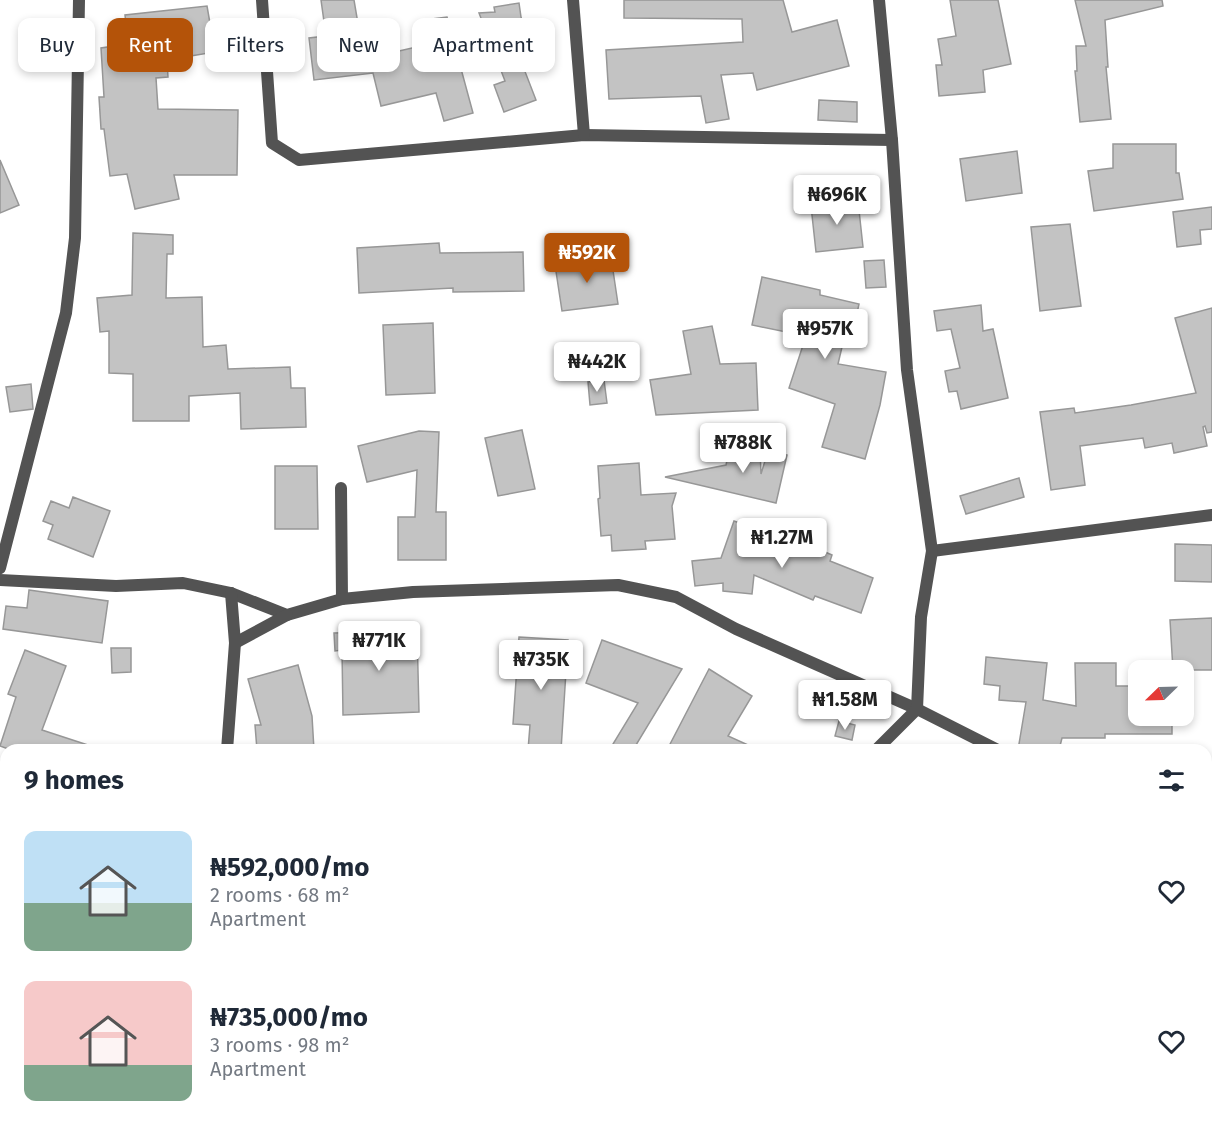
<!DOCTYPE html>
<meta charset="utf-8">
<style>
body{margin:0;font-family:"Fira Sans",sans-serif;background:#f2f2f3;color:#1f2937;height:100vh;display:flex;flex-direction:column;font-size:22px;white-space:nowrap}
*{box-sizing:border-box;margin:0}
p{font-size:20px;color:#747a83}
.icon{flex:none;width:33px;height:33px;fill:none;stroke:currentColor;stroke-width:2;stroke-linecap:round;stroke-linejoin:round}
.map{position:relative;flex:1;overflow:hidden}
.sheet{position:absolute;left:0px;top:744px;width:1212px;height:384px;display:flex;flex-direction:column;background:#fff;border-radius:18px 18px 0 0;box-shadow:0 3px 9px #0003}
.sheet>*{flex:none}
.guide{position:absolute;left:18px;top:18px;width:600px;height:54px;display:flex;gap:12px}
.needle{width:39px;rotate:247deg}
.controls{position:absolute;left:1128px;top:660px;display:grid;gap:12px}
.controls a{display:grid;place-items:center;width:66px;height:66px;border-radius:12px;background:#fff;box-shadow:0 3px 9px #0003;font-size:30px}
.price{position:absolute;translate:-50% -51px;padding:0 14px;border-radius:6px;background:#fff;color:#222;font-size:20px;line-height:39px;filter:drop-shadow(0 2px 3px #0008)}
.price::after{content:'';position:absolute;left:50%;top:36px;width:18px;height:14px;margin-left:-9px;background:inherit;clip-path:polygon(0 0,100% 0,50% 100%)}
.price.active{background:#b45309;color:#fff}
ul{padding:0;list-style:none}
li{display:flex;align-items:center;gap:18px;height:150px;padding:0 24px}
li span{display:grid;place-items:center;flex:none;width:168px;height:120px;border-radius:12px;color:#555}
li>.icon{margin-inline-start:auto}
span .icon{width:72px;height:72px;fill:#fffc;stroke-width:1}
li b{font-size:26px}
h2{display:flex;justify-content:space-between;align-items:center;height:72px;padding:0 24px;font-size:26px}
.chip{padding:0 21px;border-radius:12px;background:#fff;box-shadow:0 3px 9px #0003;font-size:21px;line-height:54px}
.chip.active{background:#b45309;color:#fff}
.map>svg:first-child{display:block}
</style>
<div class="map">
<svg width="1212" height="1128" viewBox="0 0 1212 1128">
<rect width="100%" height="100%" fill="#fff"/>
<g fill="#c3c3c3" stroke="#979797" stroke-width="1.5">
<polygon points="321,0 354,0 364,59 434,43 432,19 447,17 473,113 444,121 436,93 381,106 373,73 314,80 309,38 326,36"/>
<polygon points="624,0 783,0 792,32 837,20 849,66 757,90 753,73 721,75 729,119 706,123 701,96 609,99 606,50 743,42 742,19 624,18"/>
<polygon points="950,0 998,0 1011,64 983,70 985,92 939,96 936,65 942,65 938,39 956,36"/>
<polygon points="1075,0 1162,0 1163,6 1105,20 1108,67 1106,67 1111,119 1080,122 1075,71 1077,71 1076,46 1086,46"/>
<polygon points="519,3 521,17 534,50 519,56 536,100 504,112 494,85 505,81 479,13 495,12 494,7"/>
<polygon points="207,6 215,52 167,60 168,77 156,78 158,109 238,110 237,175 174,175 179,199 135,209 127,174 110,176 104,129 101,129 99,97 104,97 101,48 128,44 125,15"/>
<polygon points="819,100 857,102 857,122 818,120"/>
<polygon points="1113,144 1176,144 1176,173 1179,173 1183,199 1094,211 1088,171 1113,168"/>
<polygon points="1017,151 1022,193 966,201 960,159"/>
<polygon points="0,160 19,205 0,213"/>
<polygon points="858,201 863,247 816,252 811,206"/>
<polygon points="1212,207 1212,229 1200,230 1201,244 1177,247 1173,212"/>
<polygon points="1070,224 1081,306 1040,311 1031,227"/>
<polygon points="133,233 173,235 173,254 167,254 166,298 202,297 203,347 226,345 228,369 290,367 291,388 305,388 306,427 241,429 240,393 189,396 189,421 133,421 133,374 109,373 109,331 100,332 97,298 132,295"/>
<polygon points="439,243 440,253 523,252 524,291 453,292 453,288 359,293 357,248"/>
<polygon points="611,257 618,304 562,311 555,265"/>
<polygon points="884,260 886,287 866,288 864,261"/>
<polygon points="762,277 820,290 820,295 859,304 853,332 846,330 838,364 886,372 880,405 865,459 822,447 835,404 789,388 806,336 752,325"/>
<polygon points="981,305 983,331 993,329 1008,398 961,409 957,391 949,392 945,371 960,368 951,329 937,331 934,311"/>
<polygon points="1212,308 1212,432 1207,433 1205,426 1203,427 1207,446 1174,453 1172,443 1145,448 1143,438 1080,446 1085,485 1051,490 1040,412 1074,408 1075,413 1131,405 1196,393 1175,318"/>
<polygon points="433,323 435,393 386,395 383,325"/>
<polygon points="712,326 720,364 756,363 758,410 656,415 650,380 691,374 683,331"/>
<polygon points="604,380 607,403 590,405 588,382"/>
<polygon points="31,384 33,409 10,412 6,387"/>
<polygon points="522,430 535,489 498,496 485,438"/>
<polygon points="419,431 439,432 436,512 446,512 446,560 398,560 398,517 415,517 417,470 367,482 358,446"/>
<polygon points="731,442 760,449 761,474 768,451 787,455 776,503 665,477 726,465"/>
<polygon points="639,463 641,495 676,493 672,506 675,539 645,541 646,549 612,551 611,535 601,536 598,499 600,498 598,466"/>
<polygon points="275,466 317,466 318,529 275,529"/>
<polygon points="1019,478 1024,497 966,514 960,496"/>
<polygon points="73,497 110,511 93,557 48,539 53,525 43,521 51,501 69,508"/>
<polygon points="734,521 796,542 797,540 832,555 830,561 873,578 861,613 815,596 813,600 754,575 752,594 723,591 723,583 695,586 692,561 721,558"/>
<polygon points="1175,544 1212,545 1212,582 1175,581"/>
<polygon points="29,590 108,601 102,643 3,629 6,606 27,608"/>
<polygon points="1212,618 1212,670 1173,670 1170,620"/>
<polygon points="417,631 419,712 343,715 342,650 335,651 334,633"/>
<polygon points="519,637 568,640 561,750 528,750 530,725 513,724"/>
<polygon points="602,640 682,669 633,750 622,750 613,744 638,703 586,683"/>
<polygon points="111,648 131,648 131,672 112,673"/>
<polygon points="25,650 66,666 42,730 94,747 93,750 11,750 0,746 16,697 8,694"/>
<polygon points="986,657 1047,663 1043,700 1076,706 1075,663 1116,663 1116,686 1138,686 1138,716 1172,716 1172,734 1105,734 1105,738 1062,738 1059,750 1018,750 1026,702 999,700 1000,686 984,684"/>
<polygon points="298,665 312,716 314,750 257,750 255,725 261,725 248,679"/>
<polygon points="709,669 752,696 728,736 759,750 667,750"/>
<polygon points="839,721 855,725 852,740 835,736"/>
</g>
<g fill="none" stroke-linecap="round" stroke-linejoin="round">
<g stroke="#535353" stroke-width="12">
<polyline points="262,0 272,143 299,160 584,135 892,140"/>
<polyline points="573,0 584,135"/>
<polyline points="341,488 342,599"/>
<polyline points="932,551 1212,515"/>
<polyline points="0,568 66,313 75,238 79,0"/>
<polyline points="0,580 116,586 183,583 231,593 287,615 342,599 413,592 618,585 676,597 736,629 917,709 998,750"/>
<polyline points="235,643 287,615"/>
<polyline points="227,750 235,643 231,593"/>
<polyline points="876,750 917,709 921,617 932,551 907,370 892,140 879,0"/>
<polyline points="1206,857 1212,860"/>
<polyline points="780,1122 781,1128"/>
<polyline points="1149,1122 1150,1128"/>
<polyline points="171,1128 172,1122"/>
<polyline points="459,1128 460,1122"/>
</g>
</g>
</svg>
<div class="controls">
<a><svg class="needle" viewBox="-14 -14 28 28"><path d="M0-13l5 13h-10z" fill="#e53935"/><path d="M0 13l5-13h-10z" fill="#747a83"/></svg></a>
</div>
<b class="price" style="left:837px;top:226px">₦696K</b>
<b class="price active" style="left:587px;top:284px">₦592K</b>
<b class="price" style="left:825px;top:360px">₦957K</b>
<b class="price" style="left:597px;top:393px">₦442K</b>
<b class="price" style="left:743px;top:474px">₦788K</b>
<b class="price" style="left:782px;top:569px">₦1.27M</b>
<b class="price" style="left:379px;top:672px">₦771K</b>
<b class="price" style="left:541px;top:691px">₦735K</b>
<b class="price" style="left:845px;top:731px">₦1.58M</b>
<div class="guide">
<a class="chip">Buy</a>
<a class="chip active">Rent</a>
<a class="chip">Filters</a>
<a class="chip">New</a>
<a class="chip">Apartment</a>
</div>
<section class="sheet">
<h2>9 homes<svg class="icon" aria-label="filters" viewBox="0 0 24 24"><path d="M4 7h16M4 17h16"/><circle cx="9" cy="7" r="2"/><circle cx="15" cy="17" r="2"/></svg></h2>
<ul>
<li><span style="background:linear-gradient(#bfe0f5 60%,#7fa58c 0)"><svg class="icon" aria-label="home" viewBox="0 0 24 24"><path d="M3 11l9-7 9 7M6 9v11h12V9"/></svg></span><div><b>₦592,000/mo</b><p>2 rooms · 68 m²</p><p>Apartment</p></div><svg class="icon" aria-label="heart" viewBox="0 0 24 24"><path d="M12 20l-8-8c-3-5 5-10 8-4 3-6 11-1 8 4z"/></svg></li>
<li><span style="background:linear-gradient(#f6c9c9 70%,#7fa58c 0)"><svg class="icon" aria-label="home" viewBox="0 0 24 24"><path d="M3 11l9-7 9 7M6 9v11h12V9"/></svg></span><div><b>₦735,000/mo</b><p>3 rooms · 98 m²</p><p>Apartment</p></div><svg class="icon" aria-label="heart" viewBox="0 0 24 24"><path d="M12 20l-8-8c-3-5 5-10 8-4 3-6 11-1 8 4z"/></svg></li>
</ul>
</section>
</div>
